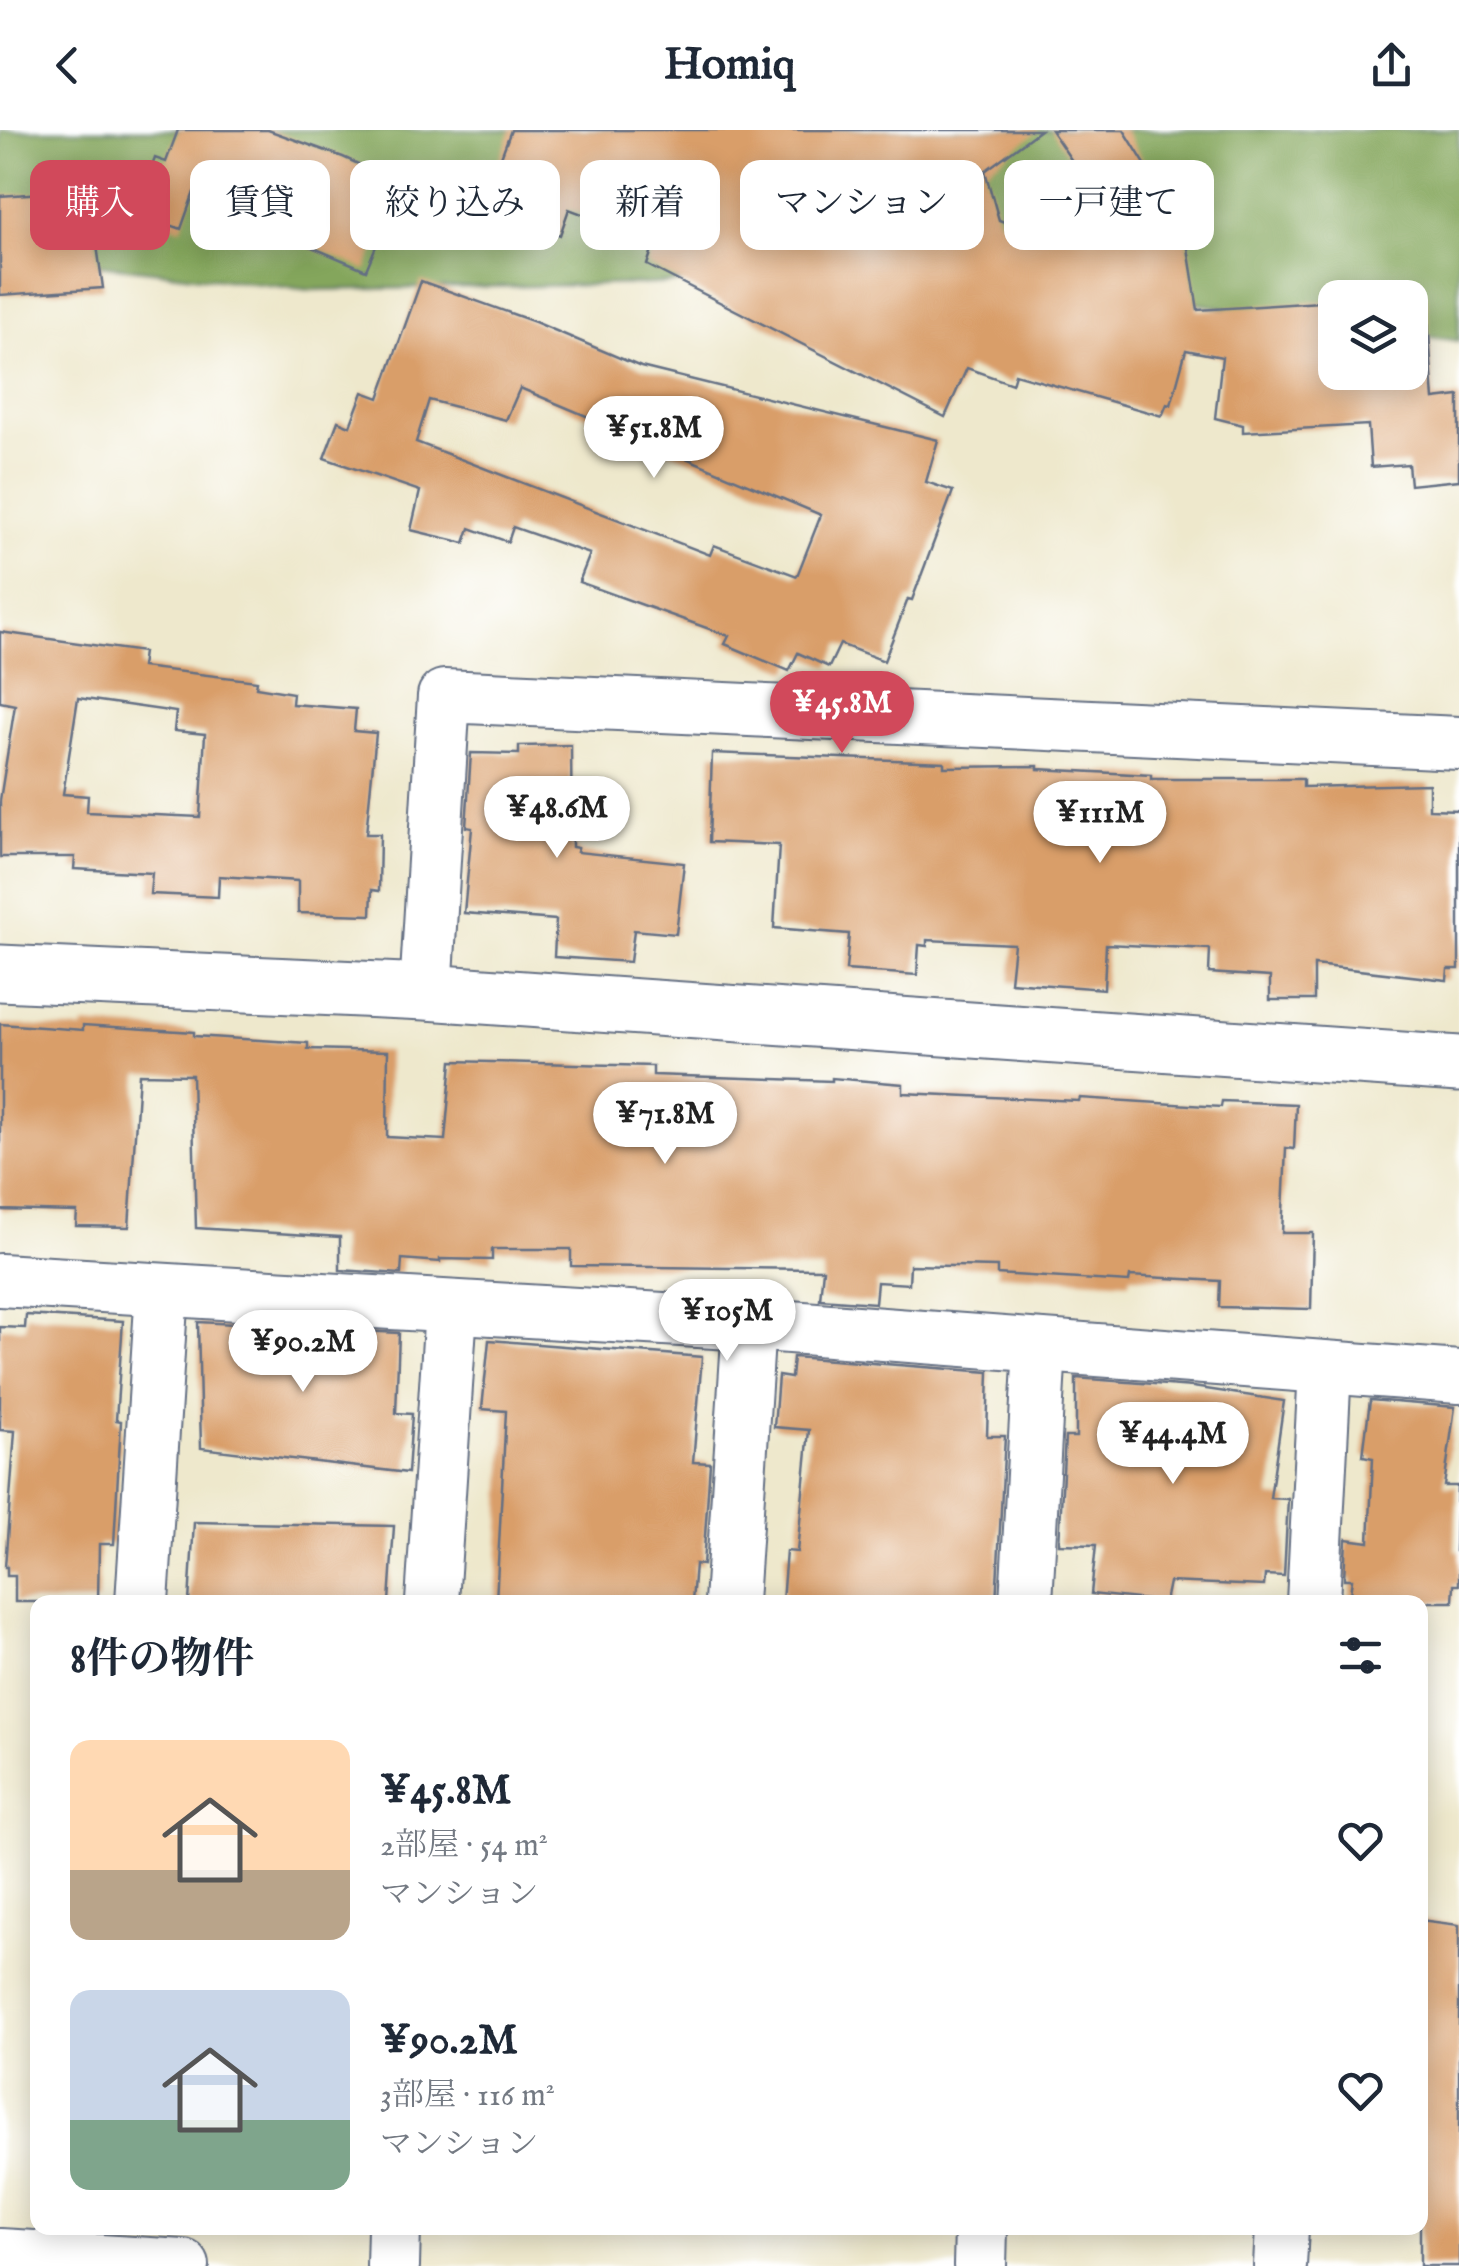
<!DOCTYPE html>
<html lang="ja">
<meta charset="utf-8">
<style>
body{margin:0;font-family:"IM FELL English","Noto Serif JP",serif;background:#f6f6f7;color:#1f2937;height:100vh;display:flex;flex-direction:column;font-size:38px;white-space:nowrap}
*{box-sizing:border-box;margin:0}
p{font-size:32px;color:#747a83}
.icon{flex:none;width:55px;height:55px;fill:none;stroke:currentColor;stroke-width:2;stroke-linecap:round;stroke-linejoin:round}
.map{position:relative;flex:1;overflow:hidden}
.details{position:absolute;left:30px;top:1465px;width:1398px;height:640px;display:flex;flex-direction:column;background:#fff;border-radius:20px;box-shadow:0 5px 25px #0003}
.details>*{flex:none}
.top-card{position:absolute;left:30px;top:30px;width:1400px;height:90px;display:flex;gap:20px}
.tools{position:absolute;left:1318px;top:150px;display:grid;gap:20px}
.tools a{display:grid;place-items:center;width:110px;height:110px;border-radius:20px;background:#fff;box-shadow:0 5px 25px #0003;font-size:50px}
.price{position:absolute;translate:-50% -85px;padding:0 22px;border-radius:35px;background:#fff;color:#222;font-size:32px;line-height:65px;filter:drop-shadow(0 2px 5px #0008)}
.price::after{content:'';position:absolute;left:50%;top:60px;width:30px;height:22px;margin-left:-15px;background:inherit;clip-path:polygon(0 0,100% 0,50% 100%)}
.price.active{background:#d1495b;color:#fff}
ul{padding:0;list-style:none}
li{display:flex;align-items:center;gap:30px;height:250px;padding:0 40px}
li span{display:grid;place-items:center;flex:none;width:280px;height:200px;border-radius:20px;color:#555}
li>.icon{margin-inline-start:auto}
span .icon{width:120px;height:120px;fill:#fffc;stroke-width:1}
li b{font-size:42px}
h2{display:flex;justify-content:space-between;align-items:center;height:120px;padding:0 40px;font-size:42px}
.pill{padding:0 35px;border-radius:20px;background:#fff;box-shadow:0 5px 25px #0003;font-size:35px;line-height:90px}
.pill.active{background:#d1495b;color:#fff}
header{display:flex;justify-content:space-between;align-items:center;height:130px;padding:0 40px;background:#fff;font-size:45px;font-weight:700}
.map>svg:first-child{display:block}
</style>
<header><svg class="icon" aria-label="back" viewBox="0 0 24 24"><path d="M15 5l-7 7 7 7"/></svg>Homiq<svg class="icon" aria-label="share" viewBox="0 0 24 24"><path d="M12 15V3M7 8l5-5 5 5M5 13v7h14v-7"/></svg></header>
<div class="map">
<svg width="1459" height="2136" viewBox="0 0 1459 2136">
<rect width="100%" height="100%" fill="#fff"/>
<filter id="ink" filterUnits="userSpaceOnUse"><feTurbulence type="fractalNoise" baseFrequency=".01" numOctaves="2"/><feDisplacementMap in="SourceGraphic" scale="20" xChannelSelector="R" yChannelSelector="G"/><feConvolveMatrix kernelMatrix="1 2 1 2 8 2 1 2 1" color-interpolation-filters="sRGB"/></filter>
<filter id="wash" filterUnits="userSpaceOnUse"><feTurbulence type="fractalNoise" baseFrequency=".0048" numOctaves="4" result="noise"/><feDisplacementMap in="SourceGraphic" scale="40" xChannelSelector="R" yChannelSelector="G"/><feGaussianBlur stdDeviation="2.25" result="paint"/><feColorMatrix in="noise" values="0 0 0 0 0 0 0 0 0 0 0 0 0 0 0 0 0 1.4 0 .05"/><feComposite in="paint" operator="in"/></filter>
<g filter="url(#wash)">
<rect width="100%" height="100%" fill="#eee8cc"/>
<polygon fill="#84a65b" stroke="#506a5c" stroke-width="2.5" points="0,0 1459,0 1459,211 1410,204 1410,168 1335,168 1335,193 943,138 652,154 310,160 19,125 0,115"/>
<g id="blocks">
<g fill="#d99e69" fill-rule="evenodd">
<polygon points="178,0 268,0 343,27 402,54 366,140 302,113 306,104 194,62 181,99 135,82 155,28 166,32"/>
<polygon points="511,0 1040,0 985,41 999,90 1049,108 1101,74 1051,0 1124,0 1185,99 1198,180 1335,171 1335,242 1410,242 1410,168 1380,168 1426,164 1434,269 1459,266 1459,350 1410,355 1408,334 1371,337 1368,295 1243,302 1243,295 1215,288 1222,227 1186,220 1171,275 1167,274 1162,286 1015,244 1012,254 967,238 945,287 647,135 655,111 569,79 560,105 482,78"/>
<polygon points="42,63 46,107 95,101 103,158 0,165 0,66"/>
<path d="M421 151 535 192 641 237 938 310 926 352 953 361 912 470 908 469 884 531 840 514 829 537 798 523 789 541 725 514 729 506 579 452 590 424 513 397 508 412 470 398 465 413 411 400 420 361 324 328 338 291 350 296 363 262 379 268ZM520 258 821 385 797 446 714 415 710 425 416 312 429 270 506 290Z"/>
<path d="M0 502 143 522 141 537 257 551 256 557 293 563 292 574 356 579 354 601 376 603 366 704H380L379 761 372 760 371 785 298 783V751L219 746 218 767 150 764 152 743 74 739 75 727H0V670L15 575 0 572ZM78 568 176 582 174 601 205 604 200 687 87 682 88 666 63 664Z"/>
<polygon points="571,615 572,717 578,718 577,722 684,733 676,804 634,800 630,832 554,827 556,790 464,783 472,698 466,697 471,623 519,624 519,616"/>
<polygon points="712,623 944,632 944,637 1038,636 1038,639 1151,645 1151,649 1303,649 1303,657 1429,654 1429,679 1459,680 1459,839 1448,839 1447,850 1314,835 1314,870 1270,870 1270,847 1209,843 1210,819 1106,814 1104,859 1010,852 1014,814 927,810 927,816 919,815 917,845 846,840 849,804 774,798 779,715 709,712"/>
<polygon points="0,894 83,900 83,895 194,902 194,906 308,913 308,919 388,921 387,1007 445,1010 452,931 653,936 653,945 832,951 832,948 903,954 903,963 1079,971 1080,968 1221,977 1222,971 1296,974 1294,1019 1286,1018 1282,1103 1313,1103 1311,1179 1219,1177 1220,1151 1130,1146 1129,1152 997,1144 997,1137 910,1135 909,1154 877,1152 875,1173 820,1169 823,1139 571,1136 571,1119 492,1119 492,1130 440,1129 440,1132 402,1129 401,1144 340,1140 340,1107 196,1098 192,945 139,944 129,1097 76,1096 77,1082 0,1080"/>
<polygon points="26,1185 123,1191 116,1290 121,1291 114,1414 99,1414 98,1472 15,1472 15,1446 7,1446 7,1437 5,1437 15,1301 0,1300 0,1197 25,1198"/>
<polygon points="198,1192 399,1203 396,1283 412,1284 408,1343 201,1318"/>
<polygon points="489,1210 702,1227 693,1332 710,1333 703,1435 695,1434 692,1472 496,1472 506,1281 482,1279"/>
<polygon points="793,1227 989,1242 987,1306 1005,1306 996,1472 782,1472 786,1421 797,1422 809,1300 774,1297 778,1246 791,1248"/>
<polygon points="1076,1248 1193,1257 1284,1271 1270,1368 1288,1369 1284,1446 1265,1445 1264,1456 1169,1452 1165,1472 1091,1464 1096,1415 1059,1414 1065,1307 1076,1307"/>
<polygon points="1370,1270 1455,1277 1444,1356 1457,1356 1455,1421 1459,1421 1459,1455 1454,1455 1453,1472 1349,1472 1352,1449 1344,1449 1346,1409 1369,1412 1373,1328 1363,1326"/>
<polygon points="194,1392 394,1396 389,1472 189,1472"/>
<polygon points="1420,1790 1459,1795 1459,2136 1420,2136"/>
</g>
</g>
</g>
<g filter="url(#ink)">
<use href="#blocks" fill-opacity="0" stroke="#657084" stroke-width="2.5"/>
<g fill="none" stroke-linecap="round" stroke-linejoin="round">
<defs>
<g id="minor">
<polyline points="426,862 444,566 1459,613"/>
<polyline points="0,1150 749,1194 1459,1247"/>
<polyline points="142,1472 162,1160"/>
<polyline points="432,1472 451,1179"/>
<polyline points="731,1472 749,1194"/>
<polyline points="1026,1472 1040,1216"/>
<polyline points="1313,1472 1325,1238"/>
<polyline points="0,2125 183,2136"/>
<polyline points="393,2136 394,2098"/>
<polyline points="980,2136 981,2098"/>
<polyline points="1280,2136 1282,2098"/>
</g>
<polyline id="tertiary" points="0,843 426,862 1459,934"/>
</defs>
<use href="#minor" stroke="#657084" stroke-width="56"/>
<use href="#tertiary" stroke="#657084" stroke-width="59"/>
<use href="#minor" stroke="#fff" stroke-width="52"/>
<use href="#tertiary" stroke="#fff" stroke-width="55"/>
</g>
</g>
</svg>
<div class="tools">
<a><svg class="icon" aria-label="layers" viewBox="0 0 24 24"><path d="M12 4l9 5-9 5-9-5zM3 14l9 5 9-5"/></svg></a>
</div>
<b class="price" style="left:654px;top:351px">¥51.8M</b>
<b class="price active" style="left:842px;top:626px">¥45.8M</b>
<b class="price" style="left:557px;top:731px">¥48.6M</b>
<b class="price" style="left:1100px;top:736px">¥111M</b>
<b class="price" style="left:665px;top:1037px">¥71.8M</b>
<b class="price" style="left:727px;top:1234px">¥105M</b>
<b class="price" style="left:303px;top:1265px">¥90.2M</b>
<b class="price" style="left:1173px;top:1357px">¥44.4M</b>
<div class="top-card">
<a class="pill active">購入</a>
<a class="pill">賃貸</a>
<a class="pill">絞り込み</a>
<a class="pill">新着</a>
<a class="pill">マンション</a>
<a class="pill">一戸建て</a>
</div>
<section class="details">
<h2>8件の物件<svg class="icon" aria-label="filters" viewBox="0 0 24 24"><path d="M4 7h16M4 17h16"/><circle cx="9" cy="7" r="2"/><circle cx="15" cy="17" r="2"/></svg></h2>
<ul>
<li><span style="background:linear-gradient(#ffd9b3 65%,#b9a48a 0)"><svg class="icon" aria-label="home" viewBox="0 0 24 24"><path d="M3 11l9-7 9 7M6 9v11h12V9"/></svg></span><div><b>¥45.8M</b><p>2部屋 · 54 m²</p><p>マンション</p></div><svg class="icon" aria-label="heart" viewBox="0 0 24 24"><path d="M12 20l-8-8c-3-5 5-10 8-4 3-6 11-1 8 4z"/></svg></li>
<li><span style="background:linear-gradient(#c9d6e8 65%,#7fa58c 0)"><svg class="icon" aria-label="home" viewBox="0 0 24 24"><path d="M3 11l9-7 9 7M6 9v11h12V9"/></svg></span><div><b>¥90.2M</b><p>3部屋 · 116 m²</p><p>マンション</p></div><svg class="icon" aria-label="heart" viewBox="0 0 24 24"><path d="M12 20l-8-8c-3-5 5-10 8-4 3-6 11-1 8 4z"/></svg></li>
</ul>
</section>
</div>
